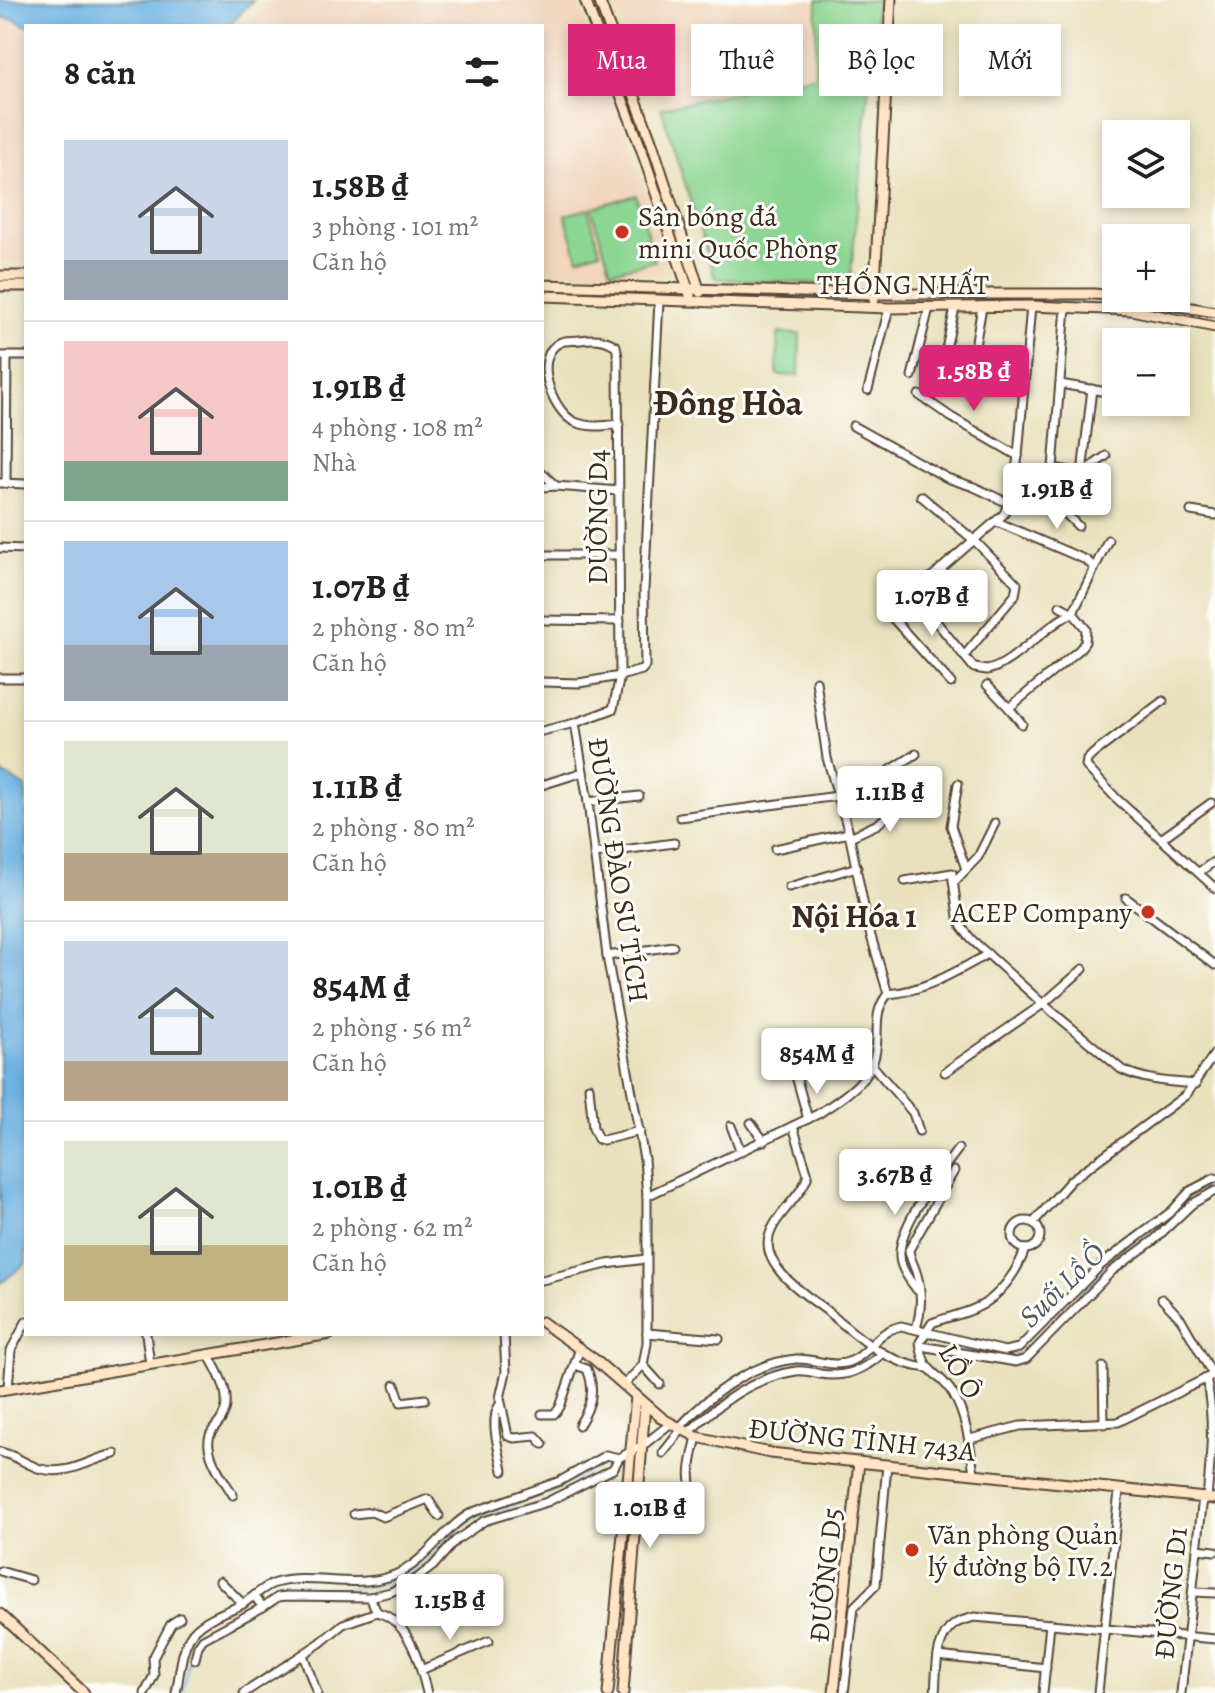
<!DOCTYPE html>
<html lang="vi">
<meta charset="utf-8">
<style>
body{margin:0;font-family:Alegreya,serif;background:#f6f6f6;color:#222;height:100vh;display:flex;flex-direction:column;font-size:30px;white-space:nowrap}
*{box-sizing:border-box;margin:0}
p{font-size:26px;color:#767676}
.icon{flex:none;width:44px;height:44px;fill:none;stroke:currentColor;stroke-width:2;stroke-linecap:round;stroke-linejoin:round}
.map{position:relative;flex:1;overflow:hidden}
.details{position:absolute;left:24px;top:24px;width:520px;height:1312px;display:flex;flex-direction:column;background:#fff;border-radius:0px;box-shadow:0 4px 12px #0003}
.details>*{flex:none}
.guide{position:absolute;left:568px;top:24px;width:526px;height:72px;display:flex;gap:16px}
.fabs{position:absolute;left:1102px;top:120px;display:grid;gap:16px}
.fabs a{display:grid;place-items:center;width:88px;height:88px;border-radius:0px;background:#fff;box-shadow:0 4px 12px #0003;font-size:40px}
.price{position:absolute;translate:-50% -68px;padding:0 18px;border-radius:8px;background:#fff;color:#222;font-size:26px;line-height:52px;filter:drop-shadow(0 2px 4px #0008)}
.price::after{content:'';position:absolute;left:50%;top:48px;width:24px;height:18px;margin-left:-12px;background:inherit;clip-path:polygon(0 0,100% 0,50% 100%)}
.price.on{background:#db2777;color:#fff}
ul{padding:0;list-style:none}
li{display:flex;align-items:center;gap:24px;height:200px;padding:0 40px}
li+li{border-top:2px solid #e0e0e0}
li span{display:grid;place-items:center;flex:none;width:224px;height:160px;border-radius:0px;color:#555}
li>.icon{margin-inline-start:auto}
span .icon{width:96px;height:96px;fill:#fffc;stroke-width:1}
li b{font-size:34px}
h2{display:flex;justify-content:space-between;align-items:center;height:96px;padding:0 40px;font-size:34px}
.chip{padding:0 28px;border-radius:0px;background:#fff;box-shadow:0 4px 12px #0003;font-size:28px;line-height:72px}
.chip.on{background:#db2777;color:#fff}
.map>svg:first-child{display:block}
</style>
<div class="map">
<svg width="1215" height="1693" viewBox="0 0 1215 1693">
<rect width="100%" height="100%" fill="#fdfcf7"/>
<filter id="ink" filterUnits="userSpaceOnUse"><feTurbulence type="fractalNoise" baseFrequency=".0125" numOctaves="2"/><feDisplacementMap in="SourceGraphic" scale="16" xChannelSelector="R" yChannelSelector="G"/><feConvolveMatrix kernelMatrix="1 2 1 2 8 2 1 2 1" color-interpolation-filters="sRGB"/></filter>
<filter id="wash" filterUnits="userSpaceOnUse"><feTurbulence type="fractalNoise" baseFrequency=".006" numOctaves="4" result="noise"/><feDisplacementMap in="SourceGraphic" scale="32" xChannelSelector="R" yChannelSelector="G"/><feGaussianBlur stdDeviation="1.8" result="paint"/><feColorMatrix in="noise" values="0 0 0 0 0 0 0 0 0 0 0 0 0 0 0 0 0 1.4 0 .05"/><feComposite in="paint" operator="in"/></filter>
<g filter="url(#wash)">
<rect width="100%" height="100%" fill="#e9e1be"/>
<g fill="#f1d5bd">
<polygon points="274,0 575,0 620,114 666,259 661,274 542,271 542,26 245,26"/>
<polygon points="612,0 813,0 813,73 660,106"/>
<polygon points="0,16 16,23 26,33 26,262 0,262"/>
</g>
<g fill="#8cd693" stroke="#648058" stroke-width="2">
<polygon points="817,0 877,0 850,285 719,279 714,276 711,265 661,108 815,75"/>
<polygon points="636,195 655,261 611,271 591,208"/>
<polygon points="588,209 600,251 578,258 565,215"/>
<polygon points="778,333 800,334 799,376 777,375"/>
</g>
<g fill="#6eb4e4" stroke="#546f81" stroke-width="2">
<polygon points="0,0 253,0 229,26 26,26 15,20 0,17"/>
<polygon points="0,772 26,787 26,1263 0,1284"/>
</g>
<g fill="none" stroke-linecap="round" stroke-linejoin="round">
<g stroke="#6eb4e4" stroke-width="2">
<polyline points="1188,1197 1215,1182"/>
<path d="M878 1345 892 1334 906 1331C930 1339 998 1361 1020 1354L1106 1268 1182 1205"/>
<path d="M702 1410C731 1390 762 1368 798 1365 833 1362 842 1384 873 1350"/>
<polyline points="260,1600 279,1588 371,1588 402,1578 427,1562 459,1528 477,1517 554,1491 608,1462"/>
<polyline points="182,1693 193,1641 197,1634 248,1610 255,1604"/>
</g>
</g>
</g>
<g filter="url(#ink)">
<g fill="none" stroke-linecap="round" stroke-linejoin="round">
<defs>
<g id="street">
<polyline points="1066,307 1053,468 1082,473 1106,456"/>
<polyline points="0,356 26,356"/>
<polyline points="973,357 982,307"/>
<polyline points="941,372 955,308"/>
<polyline points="912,376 929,308"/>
<polyline points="1060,384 1107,392"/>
<polyline points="868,390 889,308"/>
<polyline points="919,395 951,417 1018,456"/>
<polyline points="853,426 947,478 974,487 1008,503"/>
<polyline points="542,473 556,486 619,491"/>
<polyline points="1082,473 1092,389"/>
<polyline points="0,483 26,484"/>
<polyline points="6,483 7,356"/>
<polyline points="542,487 556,486"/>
<polyline points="1012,493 1055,503 1078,526"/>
<polyline points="921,496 975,541 1017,584 1015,595 964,656"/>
<polyline points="1191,511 1215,515"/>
<polyline points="997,522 1086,560 1094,567"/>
<polyline points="0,548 26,549"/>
<polyline points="542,555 619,555"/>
<polyline points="940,569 972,603"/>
<path d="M916 597 974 668C975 668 986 670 987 670 1012 666 1047 623 1073 613"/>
<polyline points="1073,613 1108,540"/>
<polyline points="542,620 620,621"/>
<polyline points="0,678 26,678"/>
<path d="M816 681 827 758 849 833 868 926 888 994C925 991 957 971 988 954"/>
<path d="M542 682 579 683 620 676 618 357 616 346C604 338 593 338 580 340 574 341 566 340 561 342 531 355 552 412 575 422 589 428 605 426 619 424"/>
<polyline points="951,683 889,614 1004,514 1013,489 1018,456 1031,306"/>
<polyline points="987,685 1009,708 1079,650 1085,642 1086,629 1073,613 1060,606"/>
<polyline points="1163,701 1093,754 1087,760 1086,766 1116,798 1215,888"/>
<polyline points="1009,708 1022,724"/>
<polyline points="542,731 575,723"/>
<polyline points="958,784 951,826 966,869"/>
<polyline points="542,785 583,772"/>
<polyline points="588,802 639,796"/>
<polyline points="840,802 916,754"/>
<polyline points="680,817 838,796"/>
<polyline points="850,837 878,824 904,800"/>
<polyline points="1161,839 1211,803"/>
<polyline points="775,849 849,833"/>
<polyline points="594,854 674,843"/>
<polyline points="1199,872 1215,861"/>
<path d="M905 881 952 873 958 916 962 927 971 939 1043 1004 1121 1069C1144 1081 1171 1082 1196 1084"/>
<polyline points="955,881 978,857 995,823"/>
<polyline points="789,887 857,867"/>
<polyline points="1126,898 1215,965"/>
<polyline points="607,956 673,946"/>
<polyline points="872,1065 913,1113 919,1131"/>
<polyline points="769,1071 788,1066 794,1069 808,1119"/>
<polyline points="945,1072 1043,1004 1083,969"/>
<polyline points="589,1087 593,1128 598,1139 603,1140 640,1131"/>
<polyline points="751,1123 764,1141"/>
<polyline points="731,1126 741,1152"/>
<path d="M793 1126 808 1175C801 1198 775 1214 769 1237 761 1268 808 1296 827 1311 857 1336 887 1364 927 1368"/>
<path d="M647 1196 818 1114C842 1098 873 1080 876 1049 879 1029 873 1011 888 994"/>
<circle cx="1026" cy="1235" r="14"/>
<polyline points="1033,1223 1071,1180 1186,1095 1215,1053"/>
<polyline points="542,1280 607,1264 646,1259"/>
<path d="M917 1290C911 1282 904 1274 901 1263 892 1232 940 1174 958 1149"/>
<polyline points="1162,1299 1181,1319 1213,1375"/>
<path d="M916 1329C921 1312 922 1292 917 1275 915 1266 910 1260 909 1250L954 1171"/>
<polyline points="647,1333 719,1339"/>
<polyline points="146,1334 150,1364"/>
<polyline points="504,1334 506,1372 500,1398 508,1436 514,1438 536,1436 543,1444"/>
<polyline points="921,1346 1016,1362 1026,1359 1112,1271 1153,1241 1192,1204 1215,1191"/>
<path d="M208 1354C218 1372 234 1397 222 1418 218 1426 210 1430 209 1439 206 1457 225 1481 233 1495"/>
<path d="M575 1365 587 1369C596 1390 591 1406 579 1425"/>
<polyline points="643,1365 660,1384"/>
<polyline points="1103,1367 1104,1424"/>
<path d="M1206 1378C1215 1418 1211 1457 1207 1498"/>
<polyline points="625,1384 643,1365 647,1343 647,1196 644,1159 607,956 588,802 575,723 613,709 620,676 642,670 645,666 644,590 659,301"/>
<polyline points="395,1385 401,1402 425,1399"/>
<polyline points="8,1388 11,1350 26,1322"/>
<path d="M500 1404C488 1420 500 1452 503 1471"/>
<polyline points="542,1414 554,1414 560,1407 580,1348"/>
<path d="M679 1428C708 1396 750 1363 796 1359 815 1358 832 1369 851 1361 871 1353 873 1333 901 1326L1005 1351 1019 1348 1101 1265 1172 1211 1190 1191 1215 1178"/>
<path d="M688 1433C719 1403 752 1378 796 1371 804 1370 812 1372 820 1374 846 1378 864 1370 883 1353"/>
<path d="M697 1437C690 1466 685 1481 700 1508"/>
<polyline points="970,1439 1020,1426 1118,1422 1215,1374"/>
<path d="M0 1452C15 1455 27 1465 41 1469 71 1476 89 1459 115 1454"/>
<polyline points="663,1453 682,1429"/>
<path d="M974 1473C970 1446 967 1418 953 1394 938 1369 924 1377 920 1342L932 1323C946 1317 962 1315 976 1308 998 1299 1018 1271 1025 1249"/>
<polyline points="354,1514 372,1512 383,1517 428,1499 439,1516"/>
<polyline points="1197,1549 1215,1551"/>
<polyline points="0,1571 31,1580"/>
<polyline points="220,1581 243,1604"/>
<polyline points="1193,1592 1215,1593"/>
<polyline points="370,1597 391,1592 416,1579 433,1566 455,1541 484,1521 547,1502 613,1469 619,1458 646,1443 671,1423"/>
<polyline points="263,1607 278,1597 287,1596 370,1597 377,1612"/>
<polyline points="303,1655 317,1693"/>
<polyline points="938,1656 1046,1668"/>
<polyline points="195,1659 198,1646 203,1639 263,1607 255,1597"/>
<polyline points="421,1670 489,1641"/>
<polyline points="145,1693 154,1675 153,1658 171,1624 180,1618"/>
<path d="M176 1693C180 1675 181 1642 196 1629 207 1618 225 1612 239 1606 251 1600 263 1586 275 1583 316 1572 362 1593 403 1571 430 1556 446 1526 473 1512L560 1481 606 1455 619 1458"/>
<path d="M244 1693 320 1643 343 1624 377 1612C410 1621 420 1664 427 1693"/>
<polyline points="844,1693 854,1607 876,1585 887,1465"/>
<path d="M935 1693C937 1671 934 1638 955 1624 960 1620 969 1619 974 1617L1215 1639"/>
<polyline points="1043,1693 1050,1624"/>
<polyline points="1098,1693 1119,1491"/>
<polyline points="1181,1693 1203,1497"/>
</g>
<g id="secondary">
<polyline points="585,0 641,148 690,295"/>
<polyline points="599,0 652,143 700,292"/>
<polyline points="0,276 26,276"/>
<polyline points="542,285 874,294 1094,294 1116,296"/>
<polyline points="0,286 26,286"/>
<polyline points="542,296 889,308 1031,306 1131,310 1215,327"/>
<polyline points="1132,298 1215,312"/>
<polyline points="874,300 891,0"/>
<polyline points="542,1322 594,1359 663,1419 697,1437 770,1453 1215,1499"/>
<polyline points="0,1390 330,1334"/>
<polyline points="0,1614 84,1693"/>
<polyline points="608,1693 636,1396"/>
<polyline points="623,1693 645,1404"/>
<polyline points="834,1693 859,1462"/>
</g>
</defs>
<use href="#street" stroke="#554536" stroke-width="11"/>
<use href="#secondary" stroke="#554536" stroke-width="13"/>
<use href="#street" stroke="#fff" stroke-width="7"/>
<use href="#secondary" stroke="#ffe4c6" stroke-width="9"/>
</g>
</g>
<g fill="#c8321e" stroke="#fdfcf7" stroke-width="3">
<circle cx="622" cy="232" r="8"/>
<circle cx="1148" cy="912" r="8"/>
<circle cx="912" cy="1550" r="8"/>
</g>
<g text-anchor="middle" stroke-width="6" stroke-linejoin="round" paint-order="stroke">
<g font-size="28" fill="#3b2a1e" stroke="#fdfcf7" text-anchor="start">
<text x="638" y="226">Sân bóng đá<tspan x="638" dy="32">mini Quốc Phòng</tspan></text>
<text x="1132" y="922" text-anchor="end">ACEP Company</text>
<text x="928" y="1544">Văn phòng Quản<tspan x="928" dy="32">lý đường bộ IV.2</tspan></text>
</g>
<g font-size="28" fill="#3b2a1e" stroke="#fdfcf7">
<text x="903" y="294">THỐNG NHẤT</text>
<text transform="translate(597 517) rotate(-90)" y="10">DƯỜNG D4</text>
<text transform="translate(619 870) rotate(81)" y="10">ĐƯỜNG ĐÀO SƯ TÍCH</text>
<text transform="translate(961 1371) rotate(60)" y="10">LỒ Ô</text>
<text transform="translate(862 1439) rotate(6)" y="10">ĐƯỜNG TỈNH 743A</text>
<text transform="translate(825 1575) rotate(-84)" y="10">ĐƯỜNG D5</text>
<text transform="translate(1170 1593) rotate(-84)" y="10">ĐƯỜNG D1</text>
</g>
<g font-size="30" font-style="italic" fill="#4d5a63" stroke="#fdfcf7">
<text transform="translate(1062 1285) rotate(-44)" y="10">Suối Lồ Ồ</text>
</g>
<g font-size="32" font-weight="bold" fill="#3b2a1e" stroke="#fdfcf7">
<text x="854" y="927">Nội Hóa 1</text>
</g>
<g font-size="36" font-weight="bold" fill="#3b2a1e" stroke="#fdfcf7">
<text x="728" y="415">Đông Hòa</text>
</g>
</g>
</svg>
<div class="fabs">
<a><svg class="icon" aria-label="layers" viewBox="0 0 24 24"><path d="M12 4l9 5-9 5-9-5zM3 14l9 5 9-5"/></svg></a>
<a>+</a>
<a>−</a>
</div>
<b class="price on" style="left:974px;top:413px">1.58B ₫</b>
<b class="price" style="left:1057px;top:531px">1.91B ₫</b>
<b class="price" style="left:932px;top:638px">1.07B ₫</b>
<b class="price" style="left:890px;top:834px">1.11B ₫</b>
<b class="price" style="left:817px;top:1096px">854M ₫</b>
<b class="price" style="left:895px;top:1217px">3.67B ₫</b>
<b class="price" style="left:650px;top:1550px">1.01B ₫</b>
<b class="price" style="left:450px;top:1642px">1.15B ₫</b>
<div class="guide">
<a class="chip on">Mua</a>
<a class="chip">Thuê</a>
<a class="chip">Bộ lọc</a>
<a class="chip">Mới</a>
</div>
<section class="details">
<h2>8 căn<svg class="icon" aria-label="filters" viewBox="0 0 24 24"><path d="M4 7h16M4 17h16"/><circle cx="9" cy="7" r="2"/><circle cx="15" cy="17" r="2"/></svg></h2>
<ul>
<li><span style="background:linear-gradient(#c9d6e8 75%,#9aa5b1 0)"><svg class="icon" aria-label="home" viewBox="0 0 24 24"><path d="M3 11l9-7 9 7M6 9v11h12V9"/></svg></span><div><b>1.58B ₫</b><p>3 phòng · 101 m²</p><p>Căn hộ</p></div></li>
<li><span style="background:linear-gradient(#f6c9c9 75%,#7fa58c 0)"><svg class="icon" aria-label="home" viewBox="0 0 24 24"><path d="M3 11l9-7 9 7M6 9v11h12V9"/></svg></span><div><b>1.91B ₫</b><p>4 phòng · 108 m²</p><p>Nhà</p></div></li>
<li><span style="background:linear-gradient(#a9c7e8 65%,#9aa5b1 0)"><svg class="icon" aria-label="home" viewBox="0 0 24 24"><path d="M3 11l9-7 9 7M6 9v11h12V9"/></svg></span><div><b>1.07B ₫</b><p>2 phòng · 80 m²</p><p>Căn hộ</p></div></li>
<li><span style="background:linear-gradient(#dfe7d0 70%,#b9a48a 0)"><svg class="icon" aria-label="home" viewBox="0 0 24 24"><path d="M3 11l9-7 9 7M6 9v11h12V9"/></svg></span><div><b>1.11B ₫</b><p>2 phòng · 80 m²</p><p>Căn hộ</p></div></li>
<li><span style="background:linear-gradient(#c9d6e8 75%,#b9a48a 0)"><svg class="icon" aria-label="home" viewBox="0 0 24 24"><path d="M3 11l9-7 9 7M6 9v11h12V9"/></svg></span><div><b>854M ₫</b><p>2 phòng · 56 m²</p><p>Căn hộ</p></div></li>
<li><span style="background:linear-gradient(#dfe7d0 65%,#c2b280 0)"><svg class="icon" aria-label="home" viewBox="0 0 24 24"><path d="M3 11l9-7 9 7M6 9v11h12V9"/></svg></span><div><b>1.01B ₫</b><p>2 phòng · 62 m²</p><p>Căn hộ</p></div></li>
</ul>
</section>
</div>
